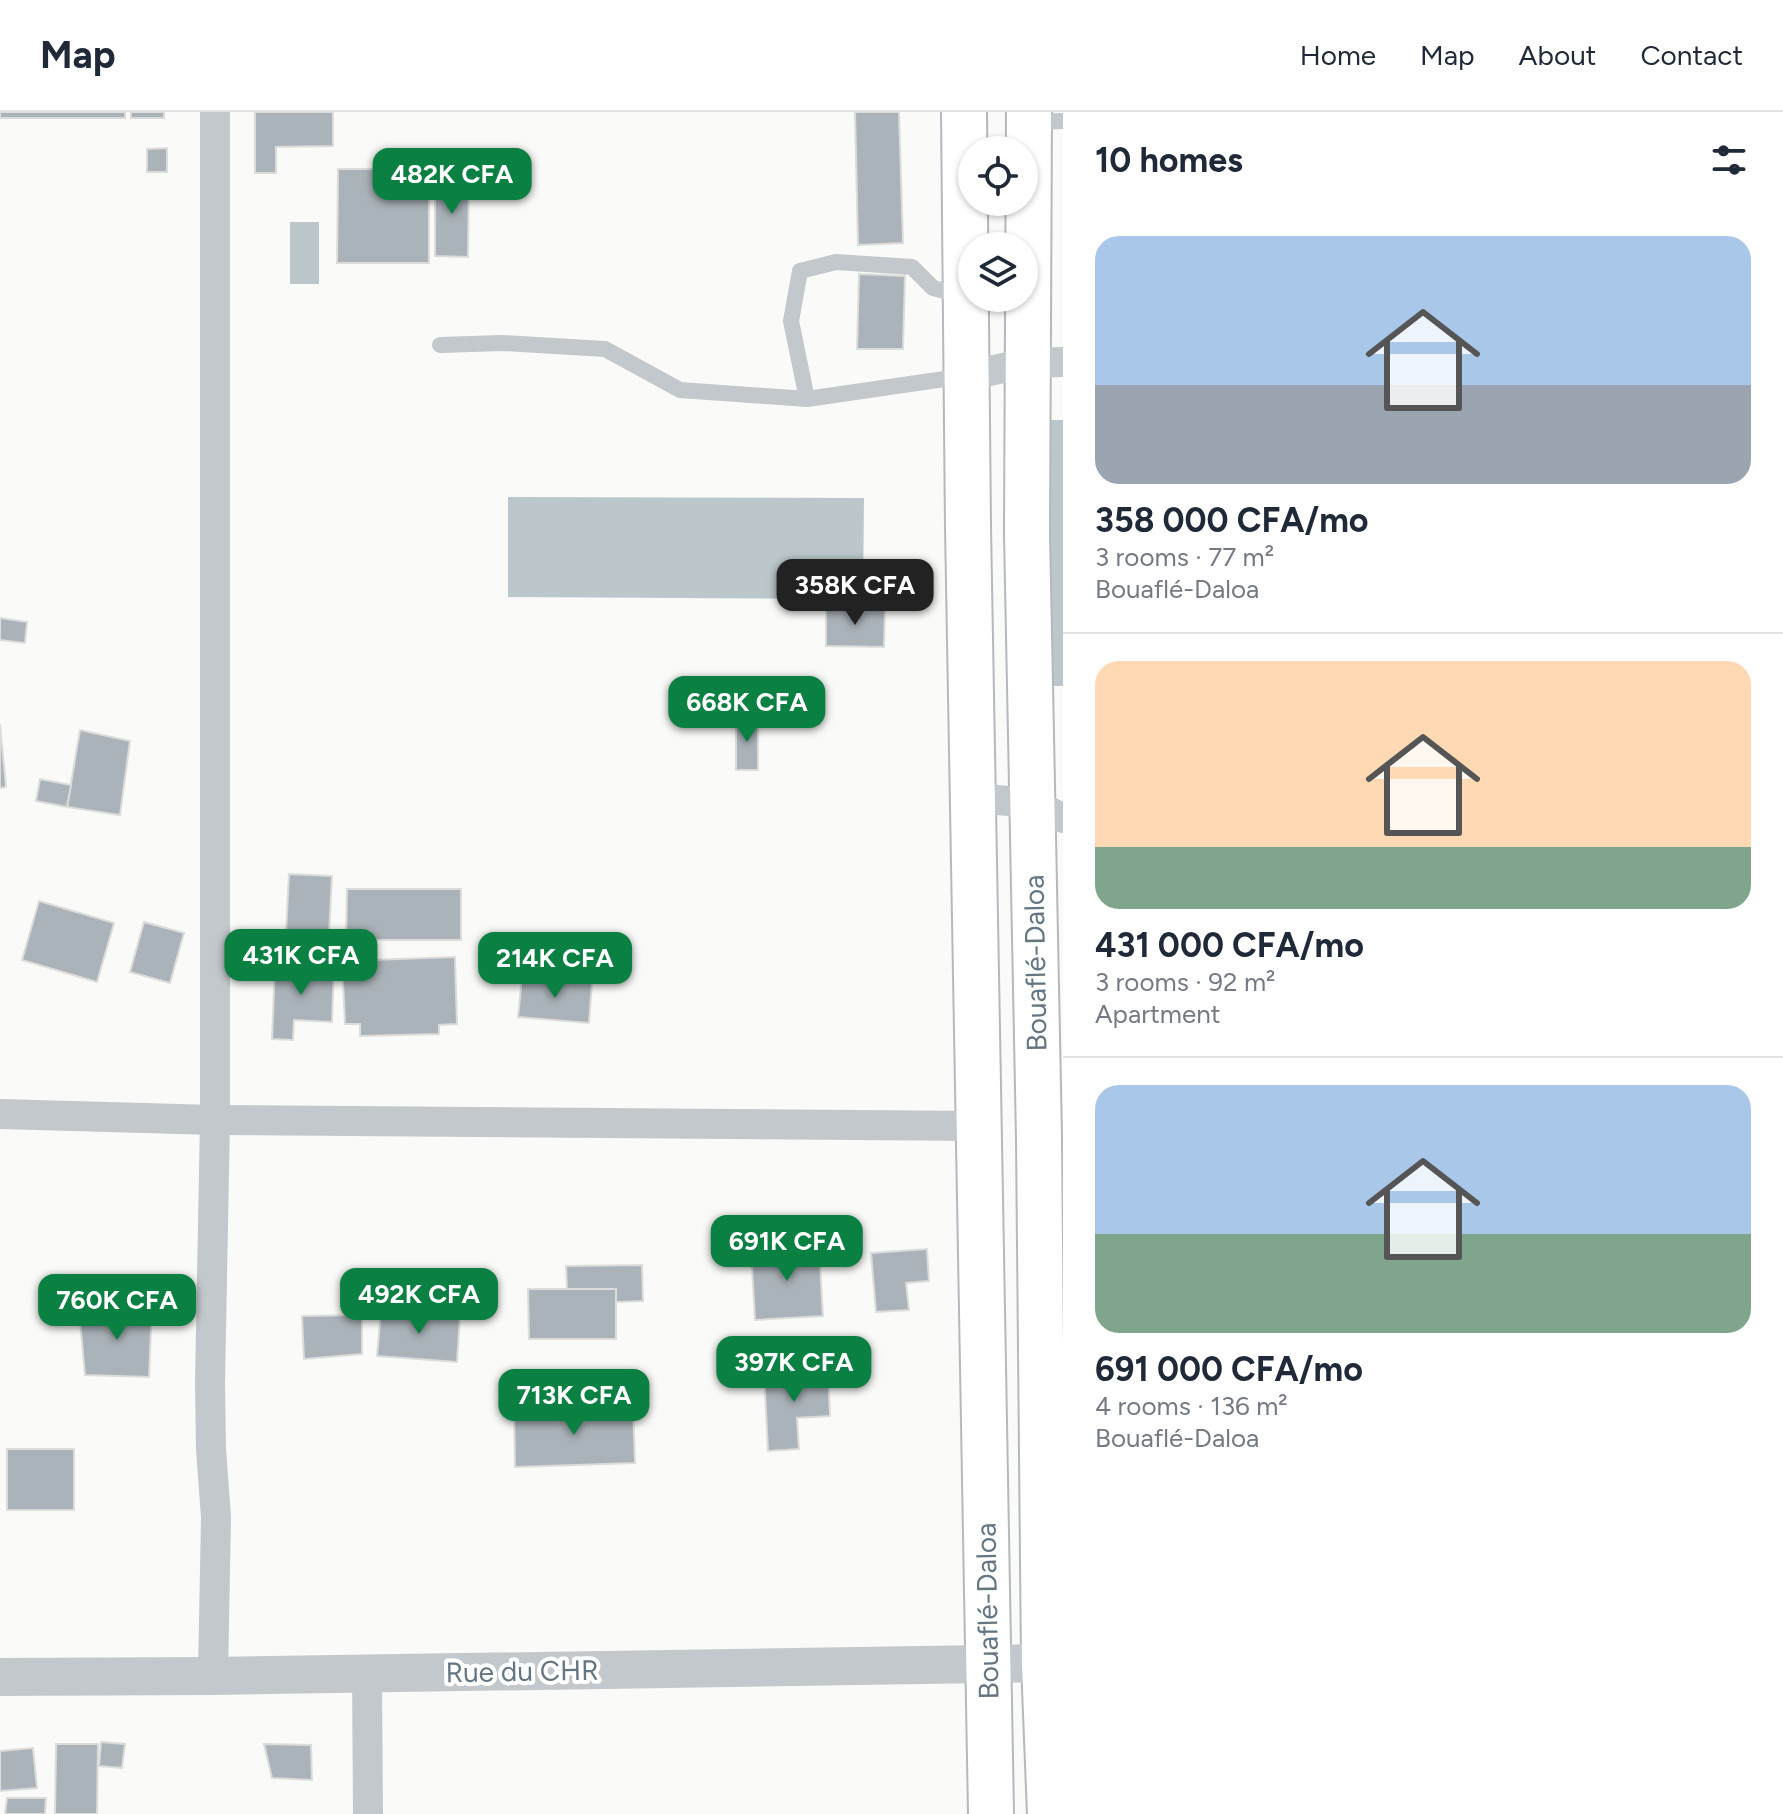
<!DOCTYPE html>
<meta charset="utf-8">
<style>
body{margin:0;font-family:Figtree,sans-serif;background:#f6f6f7;color:#1f2937;height:100vh;display:flex;flex-direction:column;font-size:30px;white-space:nowrap}
*{box-sizing:border-box;margin:0}
p{font-size:26px;color:#747a83}
.icon{flex:none;width:44px;height:44px;fill:none;stroke:currentColor;stroke-width:2;stroke-linecap:round;stroke-linejoin:round}
.map{position:relative;flex:1;overflow:hidden}
.drawer{display:flex;flex-direction:column;background:#fff;width:720px}
.drawer>*{flex:none}
.tools{position:absolute;left:958px;top:24px;display:grid;gap:16px}
.tools a{display:grid;place-items:center;width:80px;height:80px;border-radius:50%;background:#fff;box-shadow:0 2px 6px #0004;font-size:40px}
.price{position:absolute;translate:-50% -68px;padding:0 18px;border-radius:16px;background:#0b8043;color:#fff;font-size:26px;line-height:52px;filter:drop-shadow(0 2px 4px #0008)}
.price::after{content:'';position:absolute;left:50%;top:48px;width:24px;height:18px;margin-left:-12px;background:inherit;clip-path:polygon(0 0,100% 0,50% 100%)}
.price.current{background:#222;color:#fff}
ul{padding:0;list-style:none}
li{display:grid;align-content:center;gap:16px;height:424px;padding:0 32px}
li+li{border-top:2px solid #e0e1e3}
li span{display:grid;place-items:center;height:248px;border-radius:24px;color:#555}
li>.icon{margin-inline-start:auto}
span .icon{width:144px;height:144px;fill:#fffc;stroke-width:1}
li b{font-size:34px}
h2{display:flex;justify-content:space-between;align-items:center;height:96px;padding:0 32px;font-size:34px}
header{display:flex;align-items:center;gap:48px;box-sizing:border-box;height:112px;padding:0 40px;background:#fff;border-bottom:2px solid #e0e1e3}
header strong{font-size:38px}
nav{display:flex;gap:44px;margin-inline-start:auto;font-size:28px}
main{display:flex;flex:1;min-height:0}
.map>svg:first-child{display:block}
</style>
<header>
<strong>Map</strong>
<nav><a>Home</a><a>Map</a><a>About</a><a>Contact</a></nav>
</header>
<main>
<div class="map">
<svg width="1063" height="1702" viewBox="0 0 1063 1702">
<rect width="100%" height="100%" fill="#fafaf8"/>
<g fill="#bbc7cb">
<rect x="290" y="110" width="29" height="62"/>
<polygon points="1040,308 1063,308 1063,574 1039,574"/>
<polygon points="508,385 864,386 863,487 508,485"/>
</g>
<g fill="#aab3b9" stroke="#dcdcda" stroke-width="2">
<rect x="0" y="0" width="125" height="6"/>
<rect x="131" y="0" width="33" height="6"/>
<polygon points="255,0 333,0 333,34 276,35 276,61 255,61"/>
<polygon points="855,0 899,0 903,131 858,133"/>
<polygon points="167,36 167,60 147,60 147,37"/>
<polygon points="338,57 429,57 429,151 337,151"/>
<polygon points="469,63 468,145 435,144 435,64"/>
<polygon points="859,162 905,164 903,237 857,237"/>
<polygon points="826,496 885,496 884,535 826,534"/>
<polygon points="0,506 27,510 25,531 0,528"/>
<rect x="736" y="605" width="22" height="53"/>
<polygon points="0,612 6,675 0,676"/>
<polygon points="80,618 130,629 120,703 67,695"/>
<polygon points="40,667 71,673 67,695 36,689"/>
<polygon points="289,762 332,764 329,822 286,820"/>
<polygon points="347,777 461,777 461,828 346,828"/>
<polygon points="39,789 114,811 97,870 22,848"/>
<polygon points="144,810 184,821 170,871 130,860"/>
<polygon points="515,827 556,831 560,853 519,848"/>
<polygon points="455,845 457,912 439,913 439,922 360,924 360,912 345,912 342,849"/>
<polygon points="275,851 334,854 332,910 294,908 293,928 272,927"/>
<polygon points="522,865 592,871 589,911 518,905"/>
<polygon points="819,1134 823,1204 755,1208 751,1138"/>
<polygon points="927,1137 929,1169 906,1171 909,1198 876,1200 871,1141"/>
<polygon points="642,1153 643,1189 616,1190 616,1177 567,1177 566,1154"/>
<polygon points="528,1177 616,1177 616,1227 529,1227"/>
<polygon points="152,1195 149,1265 85,1263 79,1199"/>
<polygon points="381,1198 460,1204 457,1250 377,1244"/>
<polygon points="362,1203 362,1242 304,1247 302,1204"/>
<polygon points="828,1257 830,1304 797,1306 799,1337 768,1339 764,1260"/>
<polygon points="633,1294 635,1351 515,1355 514,1298"/>
<rect x="7" y="1337" width="67" height="61"/>
<polygon points="101,1630 125,1632 122,1656 99,1654"/>
<polygon points="56,1632 98,1632 97,1702 55,1702"/>
<polygon points="264,1632 311,1633 312,1668 272,1666"/>
<polygon points="33,1636 37,1676 0,1679 0,1639"/>
<polygon points="7,1686 46,1686 45,1702 5,1702"/>
</g>
<g fill="none" stroke-linecap="round" stroke-linejoin="round">
<defs>
<g id="trunk">
<polyline points="964,0 968,415 991,1702"/>
<polyline points="1029,0 1027,422 1039,1026 1044,1551 1050,1702"/>
</g>
</defs>
<use href="#trunk" stroke="#b4b9bd" stroke-width="48"/>
<g stroke="#c3c8cc" stroke-width="16">
<polyline points="1031,10 1063,9"/>
<polyline points="440,233 502,231 605,237 680,278 807,287 965,264"/>
<polyline points="807,287 791,209 800,159 836,150 912,155 933,176 965,184"/>
</g>
<g stroke="#c3c8cc" stroke-width="30">
<polyline points="967,264 1026,251 1063,250"/>
<polyline points="975,686 1031,691 1063,706"/>
<polyline points="0,1002 215,1008 979,1014"/>
<polyline points="367,1561 368,1702"/>
<polyline points="213,1564 216,1405 211,1337 210,1271 215,1008 215,0"/>
</g>
<polyline stroke="#c3c8cc" stroke-width="38" points="0,1565 213,1564 1044,1551"/>
<use href="#trunk" stroke="#fff" stroke-width="44"/>
</g>
<g text-anchor="middle" stroke-width="8" stroke-linejoin="round" paint-order="stroke">
<g font-size="28" fill="#657683" stroke="#fff">
<text transform="translate(1035 851) rotate(-91)" y="10">Bouaflé-Daloa</text>
<text transform="translate(987 1499) rotate(-91)" y="10">Bouaflé-Daloa</text>
<text transform="translate(522 1559) rotate(-1)" y="10">Rue du CHR</text>
</g>
</g>
</svg>
<div class="tools">
<a><svg class="icon" aria-label="locate" viewBox="0 0 24 24"><circle cx="12" cy="12" r="6"/><path d="M12 2v4M12 18v4M2 12h4M18 12h4"/></svg></a>
<a><svg class="icon" aria-label="layers" viewBox="0 0 24 24"><path d="M12 4l9 5-9 5-9-5zM3 14l9 5 9-5"/></svg></a>
</div>
<b class="price" style="left:452px;top:104px">482K CFA</b>
<b class="price current" style="left:855px;top:515px">358K CFA</b>
<b class="price" style="left:747px;top:632px">668K CFA</b>
<b class="price" style="left:301px;top:885px">431K CFA</b>
<b class="price" style="left:555px;top:888px">214K CFA</b>
<b class="price" style="left:787px;top:1171px">691K CFA</b>
<b class="price" style="left:419px;top:1224px">492K CFA</b>
<b class="price" style="left:117px;top:1230px">760K CFA</b>
<b class="price" style="left:794px;top:1292px">397K CFA</b>
<b class="price" style="left:574px;top:1325px">713K CFA</b>
</div>
<section class="drawer">
<h2>10 homes<svg class="icon" aria-label="filters" viewBox="0 0 24 24"><path d="M4 7h16M4 17h16"/><circle cx="9" cy="7" r="2"/><circle cx="15" cy="17" r="2"/></svg></h2>
<ul>
<li><span style="background:linear-gradient(#a9c7e8 60%,#9aa5b1 0)"><svg class="icon" aria-label="home" viewBox="0 0 24 24"><path d="M3 11l9-7 9 7M6 9v11h12V9"/></svg></span><div><b>358 000 CFA/mo</b><p>3 rooms · 77 m²</p><p>Bouaflé-Daloa</p></div></li>
<li><span style="background:linear-gradient(#ffd9b3 75%,#7fa58c 0)"><svg class="icon" aria-label="home" viewBox="0 0 24 24"><path d="M3 11l9-7 9 7M6 9v11h12V9"/></svg></span><div><b>431 000 CFA/mo</b><p>3 rooms · 92 m²</p><p>Apartment</p></div></li>
<li><span style="background:linear-gradient(#a9c7e8 60%,#7fa58c 0)"><svg class="icon" aria-label="home" viewBox="0 0 24 24"><path d="M3 11l9-7 9 7M6 9v11h12V9"/></svg></span><div><b>691 000 CFA/mo</b><p>4 rooms · 136 m²</p><p>Bouaflé-Daloa</p></div></li>
</ul>
</section>
</main>
